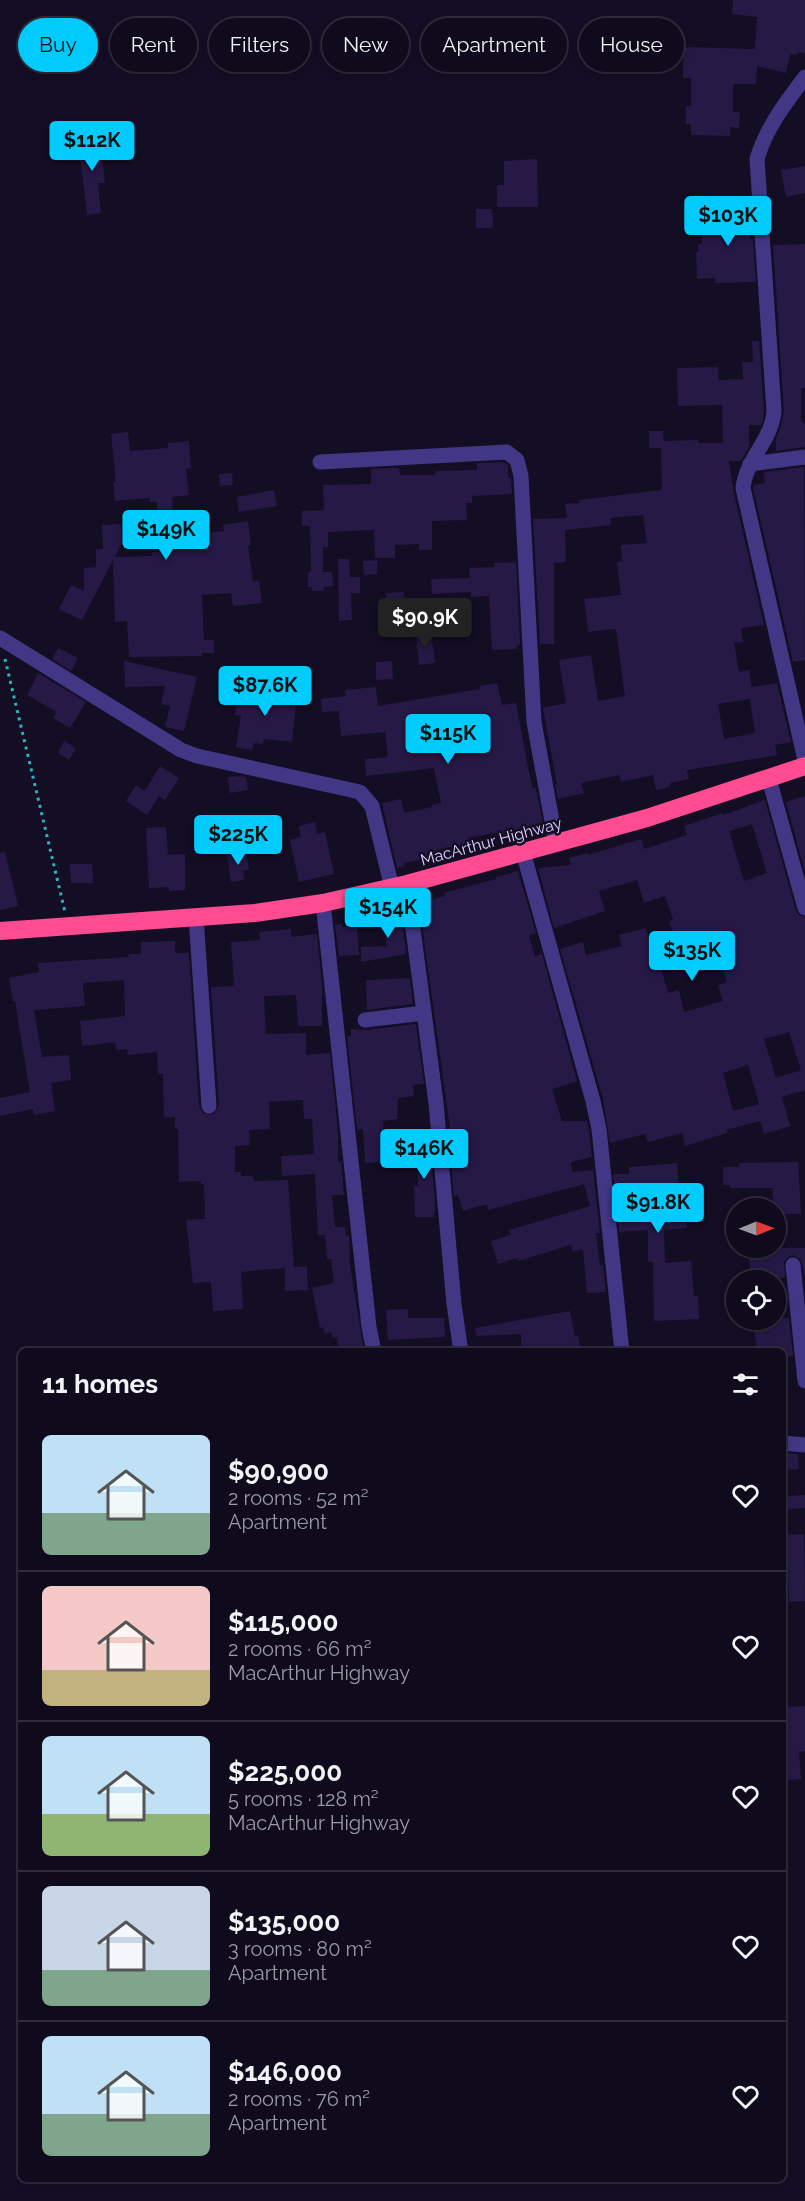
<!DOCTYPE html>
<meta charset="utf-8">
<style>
body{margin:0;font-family:Raleway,sans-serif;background:#1d1829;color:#f1f3f6;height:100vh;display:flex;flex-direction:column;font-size:22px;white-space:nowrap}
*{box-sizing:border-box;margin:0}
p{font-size:20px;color:#9b9aa3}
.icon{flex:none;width:33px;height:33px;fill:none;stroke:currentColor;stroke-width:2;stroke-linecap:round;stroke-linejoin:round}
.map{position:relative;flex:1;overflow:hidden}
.side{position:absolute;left:18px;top:1348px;width:768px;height:834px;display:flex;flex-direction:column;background:#0f0a1c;border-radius:9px;box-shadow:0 3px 9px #0003,0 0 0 2px #2f2b3b}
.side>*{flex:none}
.hud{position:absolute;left:18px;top:18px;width:770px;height:54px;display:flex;gap:12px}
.needle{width:39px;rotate:89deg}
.fabs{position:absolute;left:726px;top:1198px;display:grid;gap:12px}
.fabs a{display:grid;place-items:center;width:60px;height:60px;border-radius:50%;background:#0f0a1c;box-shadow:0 3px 9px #0003,0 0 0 2px #2f2b3b;font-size:30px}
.price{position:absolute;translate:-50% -51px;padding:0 14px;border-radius:6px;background:#00cbfc;color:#111;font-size:20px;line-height:39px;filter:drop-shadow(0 2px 3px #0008)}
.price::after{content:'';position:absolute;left:50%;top:36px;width:18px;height:14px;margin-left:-9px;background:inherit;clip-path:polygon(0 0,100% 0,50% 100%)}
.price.active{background:#222;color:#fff}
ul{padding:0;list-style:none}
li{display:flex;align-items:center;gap:18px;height:150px;padding:0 24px}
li+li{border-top:2px solid #2f2b3b}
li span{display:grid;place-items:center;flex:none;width:168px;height:120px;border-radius:9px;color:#555}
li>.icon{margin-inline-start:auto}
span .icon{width:72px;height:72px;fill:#fffc;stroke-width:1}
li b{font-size:26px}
h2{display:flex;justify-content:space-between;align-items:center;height:72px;padding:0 24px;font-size:26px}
.pill{padding:0 21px;border-radius:27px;background:#0f0a1c;box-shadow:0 3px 9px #0003,0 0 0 2px #2f2b3b;font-size:21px;line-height:54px}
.pill.active{background:#00cbfc;color:#111}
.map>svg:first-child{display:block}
</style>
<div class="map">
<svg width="805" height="2201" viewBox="0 0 805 2201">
<rect width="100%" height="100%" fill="#140e25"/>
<g fill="#261946" fill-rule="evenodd">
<polygon points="733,0 805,0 805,54 798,52 797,55 790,54 786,73 757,66 756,84 733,84 733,112 740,112 739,128 730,127 730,136 691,135 691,124 686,124 686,106 691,106 691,78 683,78 683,47 755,49 757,17 732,14"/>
<polygon points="99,135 105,183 98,183 101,213 87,215 78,138"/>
<polygon points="537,159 538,207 497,207 497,185 504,185 504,161"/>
<polygon points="805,166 805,193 786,197 781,170"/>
<polygon points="749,202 750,239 753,239 756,282 715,283 715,278 697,279 696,252 698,252 698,244 702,244 702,229 717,229 717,203"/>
<polygon points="476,209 492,209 493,228 476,228"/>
<polygon points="805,244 805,388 801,388 801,420 805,424 805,447 776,451 776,439 781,425 784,410 773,245"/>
<path d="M752 341H759L764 411 763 419 761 425H749V447L741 461H729L733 489 764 625 741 628 743 642 734 643 739 672 749 670 752 687 777 683 791 742 775 745 777 755 687 770 689 779 670 783V787L656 790 653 775 621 782 620 775 581 783 584 793 558 799 555 784H557L543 708 566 703 559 660 591 655 598 701 625 696 616 629 588 632 584 599 621 595 617 562 622 561 621 545 647 543 643 515 610 518 611 525 565 530 566 562 554 563V644H540L533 519 567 518 565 504 579 503V500L662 490 661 448H649V431H663L664 441 698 440V443H723L722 405 678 406 677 368 718 367 719 380 743 379 742 362H753ZM750 699 755 733 724 739 718 704Z"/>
<polygon points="128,432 130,451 168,448 168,443 189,441 191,468 186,469 189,495 172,497 174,537 224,531 223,525 248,521 251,545 248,546 253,582 259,581 262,603 233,606 231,593 202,595 204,640 214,640 214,653 202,653 202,656 129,657 127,621 115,622 113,560 82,620 59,609 71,585 84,591 84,568 96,567 96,549 103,549 102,525 122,524 122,543 115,557 152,556 152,552 159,552 157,502 150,502 150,498 115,501 113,482 116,482 111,434"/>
<polygon points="504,462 508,465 508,478 511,478 512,494 472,496 472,503 466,503 467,520 432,521 432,550 419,550 419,544 395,545 395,558 375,558 374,530 328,532 328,547 323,547 323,572 332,572 333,586 323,587 324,591 312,591 312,587 308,587 308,572 311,572 310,526 302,526 302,511 324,510 323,485 371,484 371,469 399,468 400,475 435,475 435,471 477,470 477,463"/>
<polygon points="804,467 805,660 793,662 753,488 754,485 765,483 764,472"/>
<polygon points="232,473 233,485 220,486 219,474"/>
<polygon points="274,490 277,506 239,512 237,497"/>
<polygon points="338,559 349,559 350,577 360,577 360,593 351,593 352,620 339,621"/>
<polygon points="377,560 377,574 364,575 363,561"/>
<polygon points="516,562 520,645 517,645 517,649 492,650 489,596 471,597 471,592 432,594 431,579 470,578 469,568 495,567 495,563"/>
<polygon points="404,592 405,608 387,609 386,593"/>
<polygon points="431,632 435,663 419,665 416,634"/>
<polygon points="58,648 78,658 71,671 52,659"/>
<polygon points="124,661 197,677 184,731 165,727 170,706 161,704 165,686 125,687"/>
<polygon points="392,661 393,679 376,680 376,662"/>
<polygon points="269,672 282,675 275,701 296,704 292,742 264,739 263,744 254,743 252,750 236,747 241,715 235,715 238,697 262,701"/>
<polygon points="38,673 86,702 70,728 53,718 57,712 27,695"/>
<polygon points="497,683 502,705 516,703 529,772 533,789 536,788 543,824 500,834 499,832 468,838 469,843 440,849 442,855 404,863 404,866 397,868 382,803 401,799 404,813 432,807 432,805 441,803 434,768 366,776 365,759 388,757 385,732 341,736 339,711 322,712 321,699 346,696 345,690 376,687 378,706 480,689 480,686"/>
<polygon points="64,741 76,748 69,760 58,753"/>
<polygon points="160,766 179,778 165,800 159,796 147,815 126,801 136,785 145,791"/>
<polygon points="241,776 246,777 248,790 230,793 228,777"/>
<polygon points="805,796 805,872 786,802"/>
<path d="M765 800 796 911 799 915 805 917V1090L782 1097 790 1126 764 1134 760 1121 726 1130 727 1133 685 1146 682 1133 648 1142 645 1134 610 1143 603 1099 560 949 583 942 586 955 622 946 619 935 646 928 656 965 660 964 668 993 679 990 684 1012 723 1001 718 985 727 982 711 934 677 945 669 921 673 920 665 896 644 903 637 880 599 891 605 911 554 928 538 868 571 865 569 858 588 853V855L641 839 644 849 687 835 684 826 723 813V815ZM752 824 767 873 744 881 729 831ZM789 1032 801 1070 776 1078 764 1039ZM748 1065 759 1104 733 1111 723 1073Z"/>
<polygon points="315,822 317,834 325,832 334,874 299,882 290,840 301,837 299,826"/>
<polygon points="166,827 168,855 185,854 185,890 169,891 169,887 149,888 146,828"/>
<polygon points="5,852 18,906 0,910 0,853"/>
<polygon points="246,852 249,870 243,871 244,880 231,882 227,855"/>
<polygon points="70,864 92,864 93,883 71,883"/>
<polygon points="518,871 536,933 529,936 535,956 542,954 577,1081 552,1089 562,1121 587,1121 589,1131 592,1157 571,1162 572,1172 593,1170 600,1233 596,1233 600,1265 603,1265 606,1292 587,1293 583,1250 572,1251 571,1245 518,1261 517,1258 498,1264 491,1241 511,1235 509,1230 590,1206 584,1184 488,1210 487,1204 463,1211 458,1195 454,1196 448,1128 450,1128 419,903 445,896 444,893 496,879 496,877"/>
<polygon points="401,910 406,954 361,962 361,947 387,946 381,914"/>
<polygon points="342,924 342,927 357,926 359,955 339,956 335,925"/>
<polygon points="291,929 291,937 317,934 322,985 322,1026 298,1026 296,995 264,996 266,1034 306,1033 306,1055 330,1053 338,1131 338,1162 341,1162 344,1195 332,1195 335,1227 345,1227 346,1236 349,1235 350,1258 349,1258 364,1352 339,1352 337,1337 332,1338 331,1332 325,1334 323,1327 320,1328 312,1288 334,1283 331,1259 327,1259 325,1235 318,1235 315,1174 282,1176 281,1156 314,1154 312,1119 304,1119 303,1100 269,1102 270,1129 249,1130 250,1145 235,1146 235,1172 241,1172 241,1176 253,1176 254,1181 288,1180 294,1267 307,1266 308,1290 285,1291 285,1268 241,1272 243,1309 213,1311 211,1282 193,1283 186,1220 205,1219 204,1184 201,1184 201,1181 179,1182 178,1129 175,1129 175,1117 164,1118 163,1074 158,1074 157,1052 128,1055 127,1049 116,1050 115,1042 82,1046 80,1021 125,1016 124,980 83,983 85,1006 34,1010 42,1057 69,1055 71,1080 51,1083 55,1111 34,1115 33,1109 0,1116 0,1098 30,1092 15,1001 13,1001 9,978 39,972 38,963 129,957 128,954 141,954 141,942 175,941 175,953 189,953 199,1107 204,1114 214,1114 219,1105 211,987 234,986 231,942 260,940 259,932"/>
<polygon points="410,978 413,1004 367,1010 366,980"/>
<polygon points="416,1024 424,1084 413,1085 414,1096 398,1098 397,1119 383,1121 385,1149 381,1149 381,1162 365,1163 363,1129 357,1130 347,1036 351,1036 351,1029 366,1030"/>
<polygon points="429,1137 435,1201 434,1217 415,1217 414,1186 418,1186 417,1151 414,1151 413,1138"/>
<polygon points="798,1162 801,1214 776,1214 776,1209 772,1209 773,1188 730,1188 730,1185 723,1185 723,1167 739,1167 739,1163"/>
<polygon points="677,1163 680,1202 686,1202 687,1228 664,1230 665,1263 691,1261 694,1296 698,1296 699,1319 654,1321 653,1262 648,1262 648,1230 619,1232 613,1174 629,1174 629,1167"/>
<polygon points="752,1248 805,1248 805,1276 801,1260 793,1255 788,1257 784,1262 785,1278 771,1279 771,1281 752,1281 749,1259 754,1258"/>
<polygon points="408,1309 408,1318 444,1318 445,1337 388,1340 386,1310"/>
<polygon points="570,1311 575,1337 578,1336 581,1352 522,1352 521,1334 476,1336 475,1328"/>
<polygon points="789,1318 793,1356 783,1357 783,1352 757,1352 753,1320"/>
<polygon points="783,1453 798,1454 799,1469 783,1470"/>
<polygon points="805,1495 805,1508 788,1509 788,1496"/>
<polygon points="804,1534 805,1601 789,1602 788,1559 783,1560 783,1535"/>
<polygon points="805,1706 805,1751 799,1752 801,1779 783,1781 783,1707"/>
</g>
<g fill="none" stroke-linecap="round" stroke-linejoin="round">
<polyline stroke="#2bb5ba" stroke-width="3" stroke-dasharray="3 4.5" stroke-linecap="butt" points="5,659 65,912"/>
<g stroke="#413785" stroke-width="15">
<path d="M805 77C786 102 766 128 757 159L774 411C772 440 746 459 743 488L805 760"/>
<polyline points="320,462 507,452 517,460 521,476 534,722 556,843"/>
<polyline points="750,464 805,457"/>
<polyline points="0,638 181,750 197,756 360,792 372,806 392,888"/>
<polyline points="769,779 805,908"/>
<polyline points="523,852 593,1101 599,1129 622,1352"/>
<polyline points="407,884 436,1103 454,1304 461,1352"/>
<polyline points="323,903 369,1327 374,1352"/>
<polyline points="196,917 209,1106"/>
<polyline points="365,1020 424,1013"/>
<polyline points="793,1265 805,1381"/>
<polyline points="783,1443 805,1445"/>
</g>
<polyline stroke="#ff4c91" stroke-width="18" points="0,931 255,913 323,903 407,884 647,818 805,766"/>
</g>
<g text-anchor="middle" stroke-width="5" stroke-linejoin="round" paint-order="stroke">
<g font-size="16" fill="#dbd1ff" stroke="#140e25">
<text transform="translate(491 841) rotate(-15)" y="6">MacArthur Highway</text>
</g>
</g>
</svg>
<div class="fabs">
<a><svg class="needle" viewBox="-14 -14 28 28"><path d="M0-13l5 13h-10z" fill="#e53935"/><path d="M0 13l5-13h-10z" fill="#9b9aa3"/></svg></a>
<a><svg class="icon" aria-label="locate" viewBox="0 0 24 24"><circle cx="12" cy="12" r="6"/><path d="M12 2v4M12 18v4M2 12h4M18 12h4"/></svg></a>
</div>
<b class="price" style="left:92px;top:172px">$112K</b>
<b class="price" style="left:728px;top:247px">$103K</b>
<b class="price" style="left:166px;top:561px">$149K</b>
<b class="price active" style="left:425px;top:649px">$90.9K</b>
<b class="price" style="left:265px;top:717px">$87.6K</b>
<b class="price" style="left:448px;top:765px">$115K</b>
<b class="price" style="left:238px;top:866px">$225K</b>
<b class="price" style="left:388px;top:939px">$154K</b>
<b class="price" style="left:692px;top:982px">$135K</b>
<b class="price" style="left:424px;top:1180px">$146K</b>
<b class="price" style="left:658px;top:1234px">$91.8K</b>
<div class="hud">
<a class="pill active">Buy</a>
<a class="pill">Rent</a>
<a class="pill">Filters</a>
<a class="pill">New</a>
<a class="pill">Apartment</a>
<a class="pill">House</a>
</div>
<section class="side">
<h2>11 homes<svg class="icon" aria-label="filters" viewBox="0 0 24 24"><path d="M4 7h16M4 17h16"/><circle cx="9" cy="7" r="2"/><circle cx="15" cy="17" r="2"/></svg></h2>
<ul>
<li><span style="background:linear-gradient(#bfe0f5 65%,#7fa58c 0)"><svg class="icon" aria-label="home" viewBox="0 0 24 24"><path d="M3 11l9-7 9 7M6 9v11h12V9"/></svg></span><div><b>$90,900</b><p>2 rooms · 52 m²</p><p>Apartment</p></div><svg class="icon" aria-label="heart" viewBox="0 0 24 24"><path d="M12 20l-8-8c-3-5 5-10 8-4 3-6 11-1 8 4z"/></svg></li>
<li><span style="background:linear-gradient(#f6c9c9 70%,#c2b280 0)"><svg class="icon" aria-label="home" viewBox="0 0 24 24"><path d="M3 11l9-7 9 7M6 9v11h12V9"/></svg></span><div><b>$115,000</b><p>2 rooms · 66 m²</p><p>MacArthur Highway</p></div><svg class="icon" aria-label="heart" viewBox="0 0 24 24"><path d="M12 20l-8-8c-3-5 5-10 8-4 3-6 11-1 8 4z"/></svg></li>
<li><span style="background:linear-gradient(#bfe0f5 65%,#8fb573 0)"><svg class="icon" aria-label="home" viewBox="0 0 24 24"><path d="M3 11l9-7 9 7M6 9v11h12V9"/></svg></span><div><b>$225,000</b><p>5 rooms · 128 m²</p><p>MacArthur Highway</p></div><svg class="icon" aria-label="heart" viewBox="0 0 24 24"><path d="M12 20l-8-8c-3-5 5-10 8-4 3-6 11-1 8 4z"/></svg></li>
<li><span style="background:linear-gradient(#c9d6e8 70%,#7fa58c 0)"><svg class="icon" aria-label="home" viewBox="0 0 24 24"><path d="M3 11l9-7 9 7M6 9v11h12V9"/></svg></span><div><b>$135,000</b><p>3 rooms · 80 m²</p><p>Apartment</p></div><svg class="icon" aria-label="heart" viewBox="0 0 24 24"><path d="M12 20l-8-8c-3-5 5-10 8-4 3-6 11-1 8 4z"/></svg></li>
<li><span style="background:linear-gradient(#bfe0f5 65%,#7fa58c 0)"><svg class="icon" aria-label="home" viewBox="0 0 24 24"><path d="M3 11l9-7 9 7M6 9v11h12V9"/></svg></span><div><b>$146,000</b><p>2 rooms · 76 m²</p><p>Apartment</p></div><svg class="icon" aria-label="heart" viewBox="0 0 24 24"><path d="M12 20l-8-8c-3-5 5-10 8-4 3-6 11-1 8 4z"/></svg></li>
</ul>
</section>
</div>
